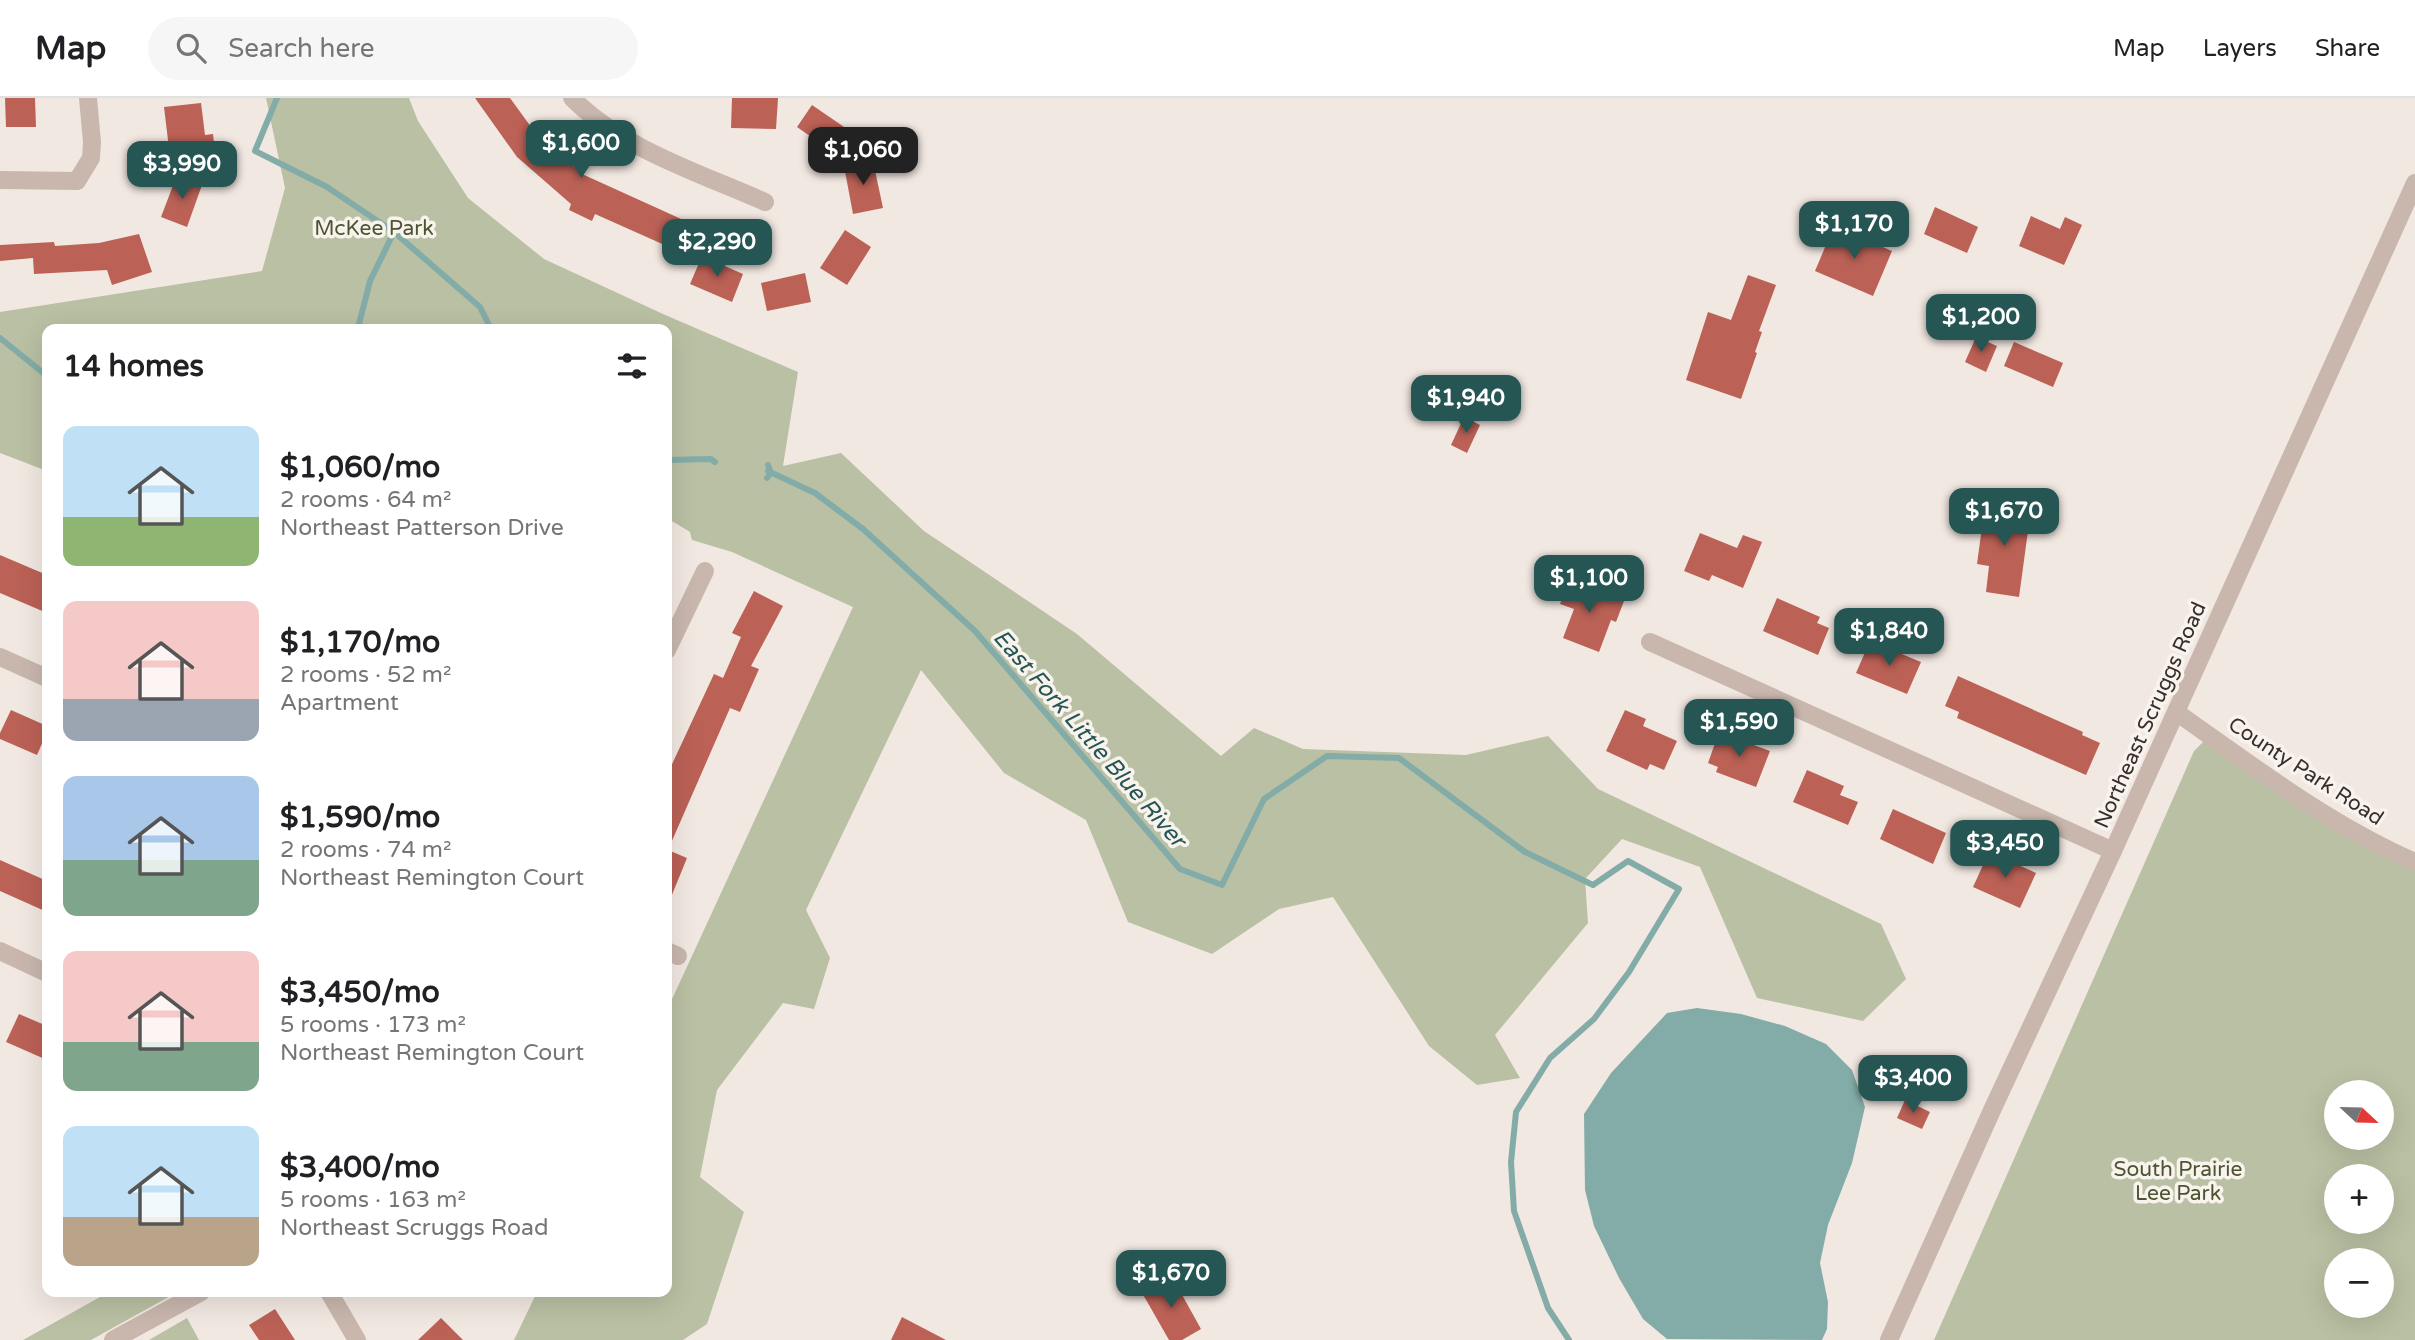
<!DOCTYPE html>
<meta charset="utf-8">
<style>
body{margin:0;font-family:"Varela Round",sans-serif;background:#f6f6f6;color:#202124;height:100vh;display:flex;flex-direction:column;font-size:26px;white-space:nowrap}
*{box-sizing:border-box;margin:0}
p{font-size:23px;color:#757577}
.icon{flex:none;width:38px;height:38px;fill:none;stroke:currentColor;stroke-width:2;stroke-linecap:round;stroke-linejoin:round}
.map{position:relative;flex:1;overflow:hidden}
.drawer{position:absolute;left:42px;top:226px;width:630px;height:973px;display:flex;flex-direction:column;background:#fff;border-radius:14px;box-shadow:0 7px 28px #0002}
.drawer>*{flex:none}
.needle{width:46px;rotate:112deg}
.buttons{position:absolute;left:2324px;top:982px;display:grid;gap:14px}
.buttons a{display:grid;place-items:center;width:70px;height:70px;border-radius:50%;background:#fff;box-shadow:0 7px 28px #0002;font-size:35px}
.price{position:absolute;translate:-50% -60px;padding:0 16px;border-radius:14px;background:#255653;color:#fff;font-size:23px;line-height:46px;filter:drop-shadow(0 2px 4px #0008)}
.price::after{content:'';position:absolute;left:50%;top:42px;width:21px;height:16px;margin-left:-10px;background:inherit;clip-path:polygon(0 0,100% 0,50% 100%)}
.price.current{background:#222;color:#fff}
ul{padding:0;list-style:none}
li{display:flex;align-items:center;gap:21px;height:175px;padding:0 21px}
li span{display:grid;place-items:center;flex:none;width:196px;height:140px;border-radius:14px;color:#555}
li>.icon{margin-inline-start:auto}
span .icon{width:84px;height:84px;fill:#fffc;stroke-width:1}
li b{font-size:30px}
h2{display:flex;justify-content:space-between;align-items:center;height:84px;padding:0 21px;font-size:30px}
header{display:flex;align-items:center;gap:42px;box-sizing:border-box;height:98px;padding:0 35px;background:#fff;border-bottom:2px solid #e0e0e0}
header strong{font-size:33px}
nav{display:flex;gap:38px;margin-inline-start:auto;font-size:24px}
.search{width:490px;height:63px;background:#f6f6f6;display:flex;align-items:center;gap:18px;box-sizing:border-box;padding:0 24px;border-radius:38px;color:#757577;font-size:26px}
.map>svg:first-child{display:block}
</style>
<header>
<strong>Map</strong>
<div class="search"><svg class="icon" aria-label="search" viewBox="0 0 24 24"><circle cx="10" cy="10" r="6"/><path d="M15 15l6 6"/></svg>Search here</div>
<nav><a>Map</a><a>Layers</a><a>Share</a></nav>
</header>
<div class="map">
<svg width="2415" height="1242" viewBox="0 0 2415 1242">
<rect width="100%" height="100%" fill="#f2e8e2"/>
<g fill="#bac0a3" fill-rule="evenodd">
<polygon points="266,0 409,0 418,23 468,100 544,161 663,216 798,274 783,368 841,355 924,433 1077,536 1221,658 1254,630 1303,651 1466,657 1548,638 1598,691 1881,826 1906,881 1863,923 1757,900 1700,769 1622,741 1585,781 1588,825 1495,937 1520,980 1477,987 1429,948 1333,799 1279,811 1212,856 1128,824 1086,722 1004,675 921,572 806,812 830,860 814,911 783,905 717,992 700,1079 744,1114 707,1226 683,1242 514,1242 537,1194 667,1194 667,912 853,509 732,454 692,442 690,434 667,420 667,231 47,231 47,373 0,355 0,214 262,173 285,90"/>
<path d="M2209 638 2415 764V1242H1934L2194 653ZM2336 994H2382V1040H2336ZM2336 1078H2382V1124H2336ZM2336 1162H2382V1208H2336Z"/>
<polygon points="109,1194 173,1194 174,1196 91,1242 23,1242"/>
<polygon points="187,1220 199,1242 149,1242"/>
</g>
<polygon fill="#83aca8" points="1697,910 1741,916 1785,928 1826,946 1852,972 1865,1009 1852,1065 1828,1127 1820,1165 1828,1204 1827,1231 1822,1242 1667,1241 1643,1221 1619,1180 1594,1128 1585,1092 1584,1016 1611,975 1667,915"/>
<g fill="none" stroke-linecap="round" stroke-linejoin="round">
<g stroke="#83aca8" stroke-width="6">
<polyline points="277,0 255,53 327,89 394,134 480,209 491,231"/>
<polyline points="363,231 359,226 370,183 394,134"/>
<polyline points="0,240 47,278"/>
<polyline points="667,362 711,361 715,364"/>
<polyline points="768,373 815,395 863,431 975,533 1180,771 1222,787 1264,701 1327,658 1399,660 1525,754 1593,787 1628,763 1679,791 1629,874 1594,921 1550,960 1516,1014 1511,1064 1514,1113 1548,1210 1569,1242"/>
<polyline points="767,380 771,375 768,367"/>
</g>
</g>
<g fill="#bb6156">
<polygon points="5,0 35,0 36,29 6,29"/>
<polygon points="475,0 510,0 534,33 582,76 690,125 678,153 595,116 592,123 569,112 571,106 517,59"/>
<polygon points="732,0 778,0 776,31 731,30"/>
<polygon points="201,5 205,37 213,36 215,53 170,59 164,9"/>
<polygon points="812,7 850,33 834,55 797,29"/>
<polygon points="873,63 883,110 853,116 844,68"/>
<polygon points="177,77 202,87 187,129 161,119"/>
<polygon points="1935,109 1978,129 1967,155 1924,136"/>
<polygon points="2031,118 2060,131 2065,119 2082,127 2064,167 2019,148"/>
<polygon points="1834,128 1892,153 1873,198 1815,173"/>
<polygon points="845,132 871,149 847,187 820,170"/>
<polygon points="139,136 152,174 112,187 107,172 34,176 33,160 0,163 0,147 54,144 55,148 99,145"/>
<polygon points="702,158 743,176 732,204 690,186"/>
<polygon points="805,175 811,204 767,213 761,185"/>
<polygon points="1748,177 1776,187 1759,233 1762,234 1755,254 1757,255 1741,301 1686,282 1708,214 1731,222"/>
<polygon points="1976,239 1997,248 1986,274 1965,264"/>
<polygon points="2014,244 2063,265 2053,289 2004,268"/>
<polygon points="1464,319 1480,327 1467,355 1451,347"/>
<polygon points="1996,406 2031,411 2019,499 1986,494 1989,468 1977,466 1984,414 1995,415"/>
<polygon points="1700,435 1737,450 1743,437 1762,444 1743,490 1712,477 1709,483 1684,473"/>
<polygon points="0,457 47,477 47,515 0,495"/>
<polygon points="1569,483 1624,503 1616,524 1611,522 1599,554 1563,540 1574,511 1560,506"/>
<polygon points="754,493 783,508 751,568 759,571 740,614 730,610 668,752 687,760 667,809 667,677 714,576 723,580 741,539 732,535"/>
<polygon points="1777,500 1820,519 1817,525 1829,530 1818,557 1763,533"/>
<polygon points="1870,543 1921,564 1907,596 1856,575"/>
<polygon points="1958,578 2083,634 2082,637 2100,645 2086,677 1957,620 1959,614 1945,608"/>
<polygon points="11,612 47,628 47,634 37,657 0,641 0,635"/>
<polygon points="1625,612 1646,621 1643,628 1677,643 1664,672 1650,666 1647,672 1606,653"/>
<polygon points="1719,634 1770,653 1756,689 1716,674 1718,669 1708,665"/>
<polygon points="1807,672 1844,688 1840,697 1858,704 1848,727 1793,704"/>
<polygon points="1893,711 1946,735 1933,766 1880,741"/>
<polygon points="1989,754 2036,775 2020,810 1973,789"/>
<polygon points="0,762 47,783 47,814 0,793"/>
<polygon points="19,916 47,928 47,962 6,944"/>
<polygon points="1905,1002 1930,1014 1922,1031 1897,1020"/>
<polygon points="1171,1177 1201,1231 1182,1242 1169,1242 1141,1193"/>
<polygon points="275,1211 295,1242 259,1242 249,1227"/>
<polygon points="902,1219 946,1242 891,1242"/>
<polygon points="441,1220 463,1242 418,1242"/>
</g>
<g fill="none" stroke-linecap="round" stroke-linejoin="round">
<g stroke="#c9b7ae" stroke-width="18">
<path d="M572 0C622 51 700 75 765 104"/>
<polyline points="0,82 77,83 91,60 92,44 88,0"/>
<polyline points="1650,544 2113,753"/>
<polyline points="667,552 705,473"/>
<polyline points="0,559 47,580"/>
<path d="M2176 614C2253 668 2328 726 2415 764"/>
<polyline points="0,853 47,875"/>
<polyline points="667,853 678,858"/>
<polyline points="329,1194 357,1242"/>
<polyline points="113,1242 201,1194"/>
</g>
<polyline stroke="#c9b7ae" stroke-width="18" points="1889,1242 1993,1010 2113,753 2415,85"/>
</g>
<g text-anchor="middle" stroke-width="7" stroke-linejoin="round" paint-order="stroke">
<g font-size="21" fill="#4c5432" stroke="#f9f3ee">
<text x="374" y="137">McKee Park</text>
<text x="2178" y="1078">South Prairie<tspan x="2178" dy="24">Lee Park</tspan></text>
</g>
<g font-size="21" fill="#382e2c" stroke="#f9f3ee">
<text transform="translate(2150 617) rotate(-66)" y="7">Northeast Scruggs Road</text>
<text transform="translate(2306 673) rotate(33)" y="7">County Park Road</text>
</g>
<g font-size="23" font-style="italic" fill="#255653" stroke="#f9f3ee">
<text transform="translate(1090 640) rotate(49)" y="8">East Fork Little Blue River</text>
</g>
</g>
</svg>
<div class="buttons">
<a><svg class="needle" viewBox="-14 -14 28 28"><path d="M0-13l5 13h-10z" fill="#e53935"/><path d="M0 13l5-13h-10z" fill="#757577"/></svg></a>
<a>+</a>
<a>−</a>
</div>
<b class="price" style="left:581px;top:82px">$1,600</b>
<b class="price current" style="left:863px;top:89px">$1,060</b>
<b class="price" style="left:182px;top:103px">$3,990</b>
<b class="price" style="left:1854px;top:163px">$1,170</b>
<b class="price" style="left:717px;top:181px">$2,290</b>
<b class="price" style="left:1981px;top:256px">$1,200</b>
<b class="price" style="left:1466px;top:337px">$1,940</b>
<b class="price" style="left:2004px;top:450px">$1,670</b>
<b class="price" style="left:1589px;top:517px">$1,100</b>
<b class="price" style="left:1889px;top:570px">$1,840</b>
<b class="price" style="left:1739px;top:661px">$1,590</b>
<b class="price" style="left:2005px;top:782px">$3,450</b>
<b class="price" style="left:1913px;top:1017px">$3,400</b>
<b class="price" style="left:1171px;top:1212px">$1,670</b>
<section class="drawer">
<h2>14 homes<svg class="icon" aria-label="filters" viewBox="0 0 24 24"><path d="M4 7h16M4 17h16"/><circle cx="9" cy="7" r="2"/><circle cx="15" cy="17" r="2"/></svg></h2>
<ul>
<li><span style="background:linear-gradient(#bfe0f5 65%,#8fb573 0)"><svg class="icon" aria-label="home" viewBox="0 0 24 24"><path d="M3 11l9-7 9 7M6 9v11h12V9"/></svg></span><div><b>$1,060/mo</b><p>2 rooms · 64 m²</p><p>Northeast Patterson Drive</p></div></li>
<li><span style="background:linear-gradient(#f6c9c9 70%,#9aa5b1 0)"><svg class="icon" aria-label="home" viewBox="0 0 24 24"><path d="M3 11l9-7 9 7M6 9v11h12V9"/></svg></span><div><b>$1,170/mo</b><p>2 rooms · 52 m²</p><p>Apartment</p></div></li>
<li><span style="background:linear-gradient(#a9c7e8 60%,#7fa58c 0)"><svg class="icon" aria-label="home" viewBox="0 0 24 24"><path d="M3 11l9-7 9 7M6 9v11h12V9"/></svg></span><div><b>$1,590/mo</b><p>2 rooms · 74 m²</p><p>Northeast Remington Court</p></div></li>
<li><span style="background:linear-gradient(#f6c9c9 65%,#7fa58c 0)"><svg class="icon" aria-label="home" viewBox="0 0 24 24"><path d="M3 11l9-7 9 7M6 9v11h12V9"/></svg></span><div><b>$3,450/mo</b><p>5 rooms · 173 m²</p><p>Northeast Remington Court</p></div></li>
<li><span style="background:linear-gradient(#bfe0f5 65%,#b9a48a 0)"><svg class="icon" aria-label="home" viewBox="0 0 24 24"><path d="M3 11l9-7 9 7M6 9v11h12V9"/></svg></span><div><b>$3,400/mo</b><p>5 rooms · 163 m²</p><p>Northeast Scruggs Road</p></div></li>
</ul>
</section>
</div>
